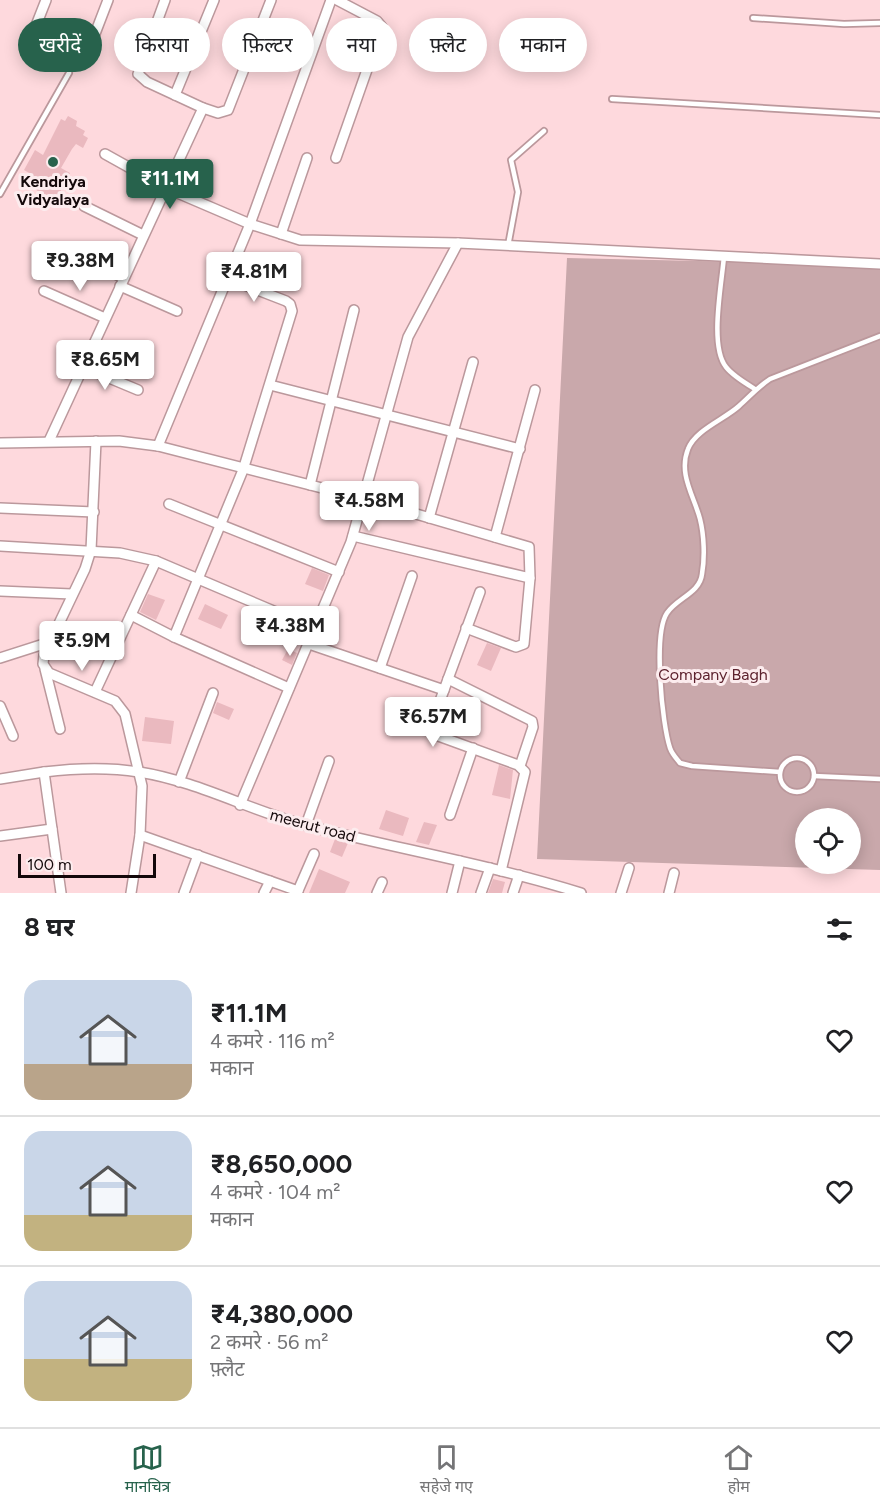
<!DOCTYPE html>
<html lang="hi">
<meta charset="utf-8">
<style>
body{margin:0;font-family:Figtree,"Noto Sans Devanagari",sans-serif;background:#f2f2f2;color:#202124;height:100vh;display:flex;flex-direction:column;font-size:22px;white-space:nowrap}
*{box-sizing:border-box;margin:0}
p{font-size:20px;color:#757577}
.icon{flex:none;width:33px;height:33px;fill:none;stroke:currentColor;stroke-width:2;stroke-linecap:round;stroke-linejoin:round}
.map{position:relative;height:893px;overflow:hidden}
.drawer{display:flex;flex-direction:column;background:#fff;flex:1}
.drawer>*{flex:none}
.banner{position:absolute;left:18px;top:18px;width:844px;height:54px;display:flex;gap:12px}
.fabs{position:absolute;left:795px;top:808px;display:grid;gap:12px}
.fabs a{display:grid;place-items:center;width:66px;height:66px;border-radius:50%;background:#fff;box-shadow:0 3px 15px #0003;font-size:30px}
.scale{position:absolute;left:18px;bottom:15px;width:138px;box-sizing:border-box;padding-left:6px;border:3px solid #13080a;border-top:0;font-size:16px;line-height:21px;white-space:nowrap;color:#13080a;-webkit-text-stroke:4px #fcecee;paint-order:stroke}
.price{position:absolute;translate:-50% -51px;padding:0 14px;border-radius:6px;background:#fff;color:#222;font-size:20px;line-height:39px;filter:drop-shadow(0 2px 3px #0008)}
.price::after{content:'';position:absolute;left:50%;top:36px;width:18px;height:14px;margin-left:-9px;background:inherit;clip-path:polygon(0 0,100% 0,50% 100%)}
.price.on{background:#27624c;color:#fff}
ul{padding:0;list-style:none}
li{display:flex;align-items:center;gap:18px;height:150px;padding:0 24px}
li+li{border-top:2px solid #e0e0e0}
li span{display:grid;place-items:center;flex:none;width:168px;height:120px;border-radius:18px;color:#555}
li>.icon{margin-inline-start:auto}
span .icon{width:72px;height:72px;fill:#fffc;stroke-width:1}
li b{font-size:26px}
h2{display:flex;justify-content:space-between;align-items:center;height:72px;padding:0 24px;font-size:26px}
.tag{padding:0 21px;border-radius:27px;background:#fff;box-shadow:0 3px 15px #0003;font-size:21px;line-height:54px}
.tag.on{background:#27624c;color:#fff}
.tabs{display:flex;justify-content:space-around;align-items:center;height:84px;border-top:2px solid #e0e0e0;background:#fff;font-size:16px;color:#757577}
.tabs a{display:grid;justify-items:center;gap:3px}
.tabs .on{color:#27624c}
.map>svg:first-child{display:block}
</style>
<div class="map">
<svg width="880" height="893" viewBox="0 0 880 893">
<rect width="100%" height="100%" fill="#fed9dd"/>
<path fill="#c9a8ab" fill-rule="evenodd" d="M567 258 880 265V870L537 859ZM806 819H850V864H806Z"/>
<g fill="#eab9bf">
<polygon points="68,116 77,121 76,126 85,131 83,135 88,138 83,148 76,144 72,149 61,168 70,173 60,192 67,196 62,205 26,184 31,174 24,170 35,150 43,155 61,119 65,121"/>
<polygon points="312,568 329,575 323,591 305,584"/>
<polygon points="148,594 165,600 156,620 140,612"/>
<polygon points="205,604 228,615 221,629 198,619"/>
<polygon points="487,643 501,648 491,671 477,665"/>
<polygon points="288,649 297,653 292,665 282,660"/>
<polygon points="217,702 234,709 229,720 213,713"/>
<polygon points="145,717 174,721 171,744 142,741"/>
<polygon points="499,765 513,770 510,799 492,795"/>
<polygon points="386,810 409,818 403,836 379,829"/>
<polygon points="424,822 437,825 429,845 416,842"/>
<polygon points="335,839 348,843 342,857 330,852"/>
<polygon points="319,869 350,882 345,893 309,893"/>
<polygon points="493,879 505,882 502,893 488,893"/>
</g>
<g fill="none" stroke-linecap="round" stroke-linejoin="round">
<defs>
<g id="lane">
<polyline points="753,18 844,24 880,23"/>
<polyline points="612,99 880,115"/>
<polyline points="0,194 69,73"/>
<polyline points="508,246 518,192 511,160 544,131"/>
<path d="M724 256C722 283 709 346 726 367 733 376 745 383 755 389"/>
<circle cx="797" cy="775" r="17"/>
<path d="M780 772 692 766 680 763C676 758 672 754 670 748 662 724 653 634 667 613 677 598 700 593 702 574 705 557 704 535 700 519 694 496 678 474 688 449 695 430 725 419 739 406 750 396 758 387 770 379L880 336"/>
<polyline points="814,776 880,779"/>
</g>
<g id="street">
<polyline points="37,23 46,0"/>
<polyline points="88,52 108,0"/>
<polyline points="175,95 214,0"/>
<polyline points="203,108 218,113 228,110 271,0"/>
<polyline points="105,154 166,188 250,224 300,240 458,243 880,264"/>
<polyline points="336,158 382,27 377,21 337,0"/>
<polyline points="84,206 143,235"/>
<polyline points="281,234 307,158"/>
<polyline points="62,247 123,278"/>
<polyline points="229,279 286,301 290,304 292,311 243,470 174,637 289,688"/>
<polyline points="120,286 177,311"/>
<polyline points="44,291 105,318"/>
<polyline points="83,367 138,390"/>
<polyline points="270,385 520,449"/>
<polyline points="49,441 203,108 147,82 138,74 165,0"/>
<polyline points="96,441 91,550 85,569 44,655 43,664 49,673 115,701 125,714 142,786 140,835 131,893"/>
<polyline points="0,443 119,441 158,446 365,499 529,547 530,578 524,644 516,647 466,628"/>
<polyline points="158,446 250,224 331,0"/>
<polyline points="310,485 354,310"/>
<polyline points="169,504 339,572"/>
<polyline points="0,508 94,512"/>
<polyline points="429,518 473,362"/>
<polyline points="353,536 530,578"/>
<polyline points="495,537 535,390"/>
<polyline points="0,546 120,553 156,561 316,629"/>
<polyline points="0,591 72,594"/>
<polyline points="480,592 430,728 433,734 518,765 525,772 501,871"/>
<polyline points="131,615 174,637"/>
<polyline points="309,644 444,690"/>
<polyline points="0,658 50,642"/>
<polyline points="380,668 412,576"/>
<polyline points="45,669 60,729"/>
<polyline points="448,679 532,721 533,727 520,766"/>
<polyline points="95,692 156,561"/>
<polyline points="0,706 13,736"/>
<path d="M44 772C76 768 108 767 139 772 197 781 251 811 308 826 399 849 491 865 581 893"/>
<polyline points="0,779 44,772 61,893"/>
<polyline points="179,782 213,693"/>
<polyline points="240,805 351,542 408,337 458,243"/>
<polyline points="450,815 473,748"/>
<polyline points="306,825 329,761"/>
<polyline points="140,835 298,891"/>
<polyline points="0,836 52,829"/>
<polyline points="184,893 198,855"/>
<polyline points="264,893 270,881"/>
<polyline points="297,893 314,854"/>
<polyline points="377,893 382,882"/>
<polyline points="452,893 460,861"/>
<polyline points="481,893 490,868"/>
<polyline points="513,893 519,875"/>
<polyline points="621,893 629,868"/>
<polyline points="669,893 674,873"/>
</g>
</defs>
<use href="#lane" stroke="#bb989c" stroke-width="8"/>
<use href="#street" stroke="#bb989c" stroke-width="12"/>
<use href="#lane" stroke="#fff" stroke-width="4.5"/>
<use href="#street" stroke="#fff" stroke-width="9"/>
</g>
<circle fill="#27624c" stroke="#fcecee" stroke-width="2" cx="53" cy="162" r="6"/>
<g text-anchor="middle" stroke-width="6" stroke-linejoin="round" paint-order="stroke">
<g font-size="16" font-weight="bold" fill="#13080a" stroke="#fcecee">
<text x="53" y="187">Kendriya<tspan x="53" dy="18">Vidyalaya</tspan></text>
</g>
<g font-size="16" fill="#5d222e" stroke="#fcecee">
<text x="713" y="680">Company Bagh</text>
</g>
<g font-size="16" fill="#13080a" stroke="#fcecee">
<text transform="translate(313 825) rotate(15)" y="6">meerut road</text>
</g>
</g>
</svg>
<div class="fabs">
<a><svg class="icon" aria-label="locate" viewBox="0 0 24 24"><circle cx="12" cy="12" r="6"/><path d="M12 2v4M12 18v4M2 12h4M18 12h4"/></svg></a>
</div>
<div class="scale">100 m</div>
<b class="price on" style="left:170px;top:210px">₹11.1M</b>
<b class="price" style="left:80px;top:292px">₹9.38M</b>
<b class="price" style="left:254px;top:303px">₹4.81M</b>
<b class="price" style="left:105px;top:391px">₹8.65M</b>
<b class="price" style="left:369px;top:532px">₹4.58M</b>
<b class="price" style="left:290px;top:657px">₹4.38M</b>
<b class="price" style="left:82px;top:672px">₹5.9M</b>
<b class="price" style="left:433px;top:748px">₹6.57M</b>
<div class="banner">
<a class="tag on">खरीदें</a>
<a class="tag">किराया</a>
<a class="tag">फ़िल्टर</a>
<a class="tag">नया</a>
<a class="tag">फ़्लैट</a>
<a class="tag">मकान</a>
</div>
</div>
<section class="drawer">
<h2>8 घर<svg class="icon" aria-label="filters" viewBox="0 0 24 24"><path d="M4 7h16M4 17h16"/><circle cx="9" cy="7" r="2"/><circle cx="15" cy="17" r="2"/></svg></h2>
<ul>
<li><span style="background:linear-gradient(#c9d6e8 70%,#b9a48a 0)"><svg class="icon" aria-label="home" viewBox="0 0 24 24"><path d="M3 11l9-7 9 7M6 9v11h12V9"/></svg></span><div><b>₹11.1M</b><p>4 कमरे · 116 m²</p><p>मकान</p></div><svg class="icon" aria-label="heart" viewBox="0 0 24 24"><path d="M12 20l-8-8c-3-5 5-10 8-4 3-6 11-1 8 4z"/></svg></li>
<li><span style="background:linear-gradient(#c9d6e8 70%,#c2b280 0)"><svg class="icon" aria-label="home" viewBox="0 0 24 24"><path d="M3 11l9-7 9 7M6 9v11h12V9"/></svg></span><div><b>₹8,650,000</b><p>4 कमरे · 104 m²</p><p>मकान</p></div><svg class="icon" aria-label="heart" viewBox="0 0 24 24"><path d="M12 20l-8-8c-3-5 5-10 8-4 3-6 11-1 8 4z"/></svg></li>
<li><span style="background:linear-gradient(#c9d6e8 65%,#c2b280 0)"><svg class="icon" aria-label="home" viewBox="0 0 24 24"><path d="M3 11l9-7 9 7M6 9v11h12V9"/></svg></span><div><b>₹4,380,000</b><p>2 कमरे · 56 m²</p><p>फ़्लैट</p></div><svg class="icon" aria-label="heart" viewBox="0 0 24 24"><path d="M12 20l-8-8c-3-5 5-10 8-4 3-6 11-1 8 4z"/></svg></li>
</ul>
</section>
<nav class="tabs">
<a class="on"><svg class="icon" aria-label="map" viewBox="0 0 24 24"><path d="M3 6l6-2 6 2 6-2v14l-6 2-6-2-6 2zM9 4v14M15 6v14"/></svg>मानचित्र</a>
<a><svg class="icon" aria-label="saved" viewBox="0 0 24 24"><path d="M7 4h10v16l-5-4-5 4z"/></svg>सहेजे गए</a>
<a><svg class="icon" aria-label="home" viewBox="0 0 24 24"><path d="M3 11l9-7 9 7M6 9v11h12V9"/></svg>होम</a>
</nav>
